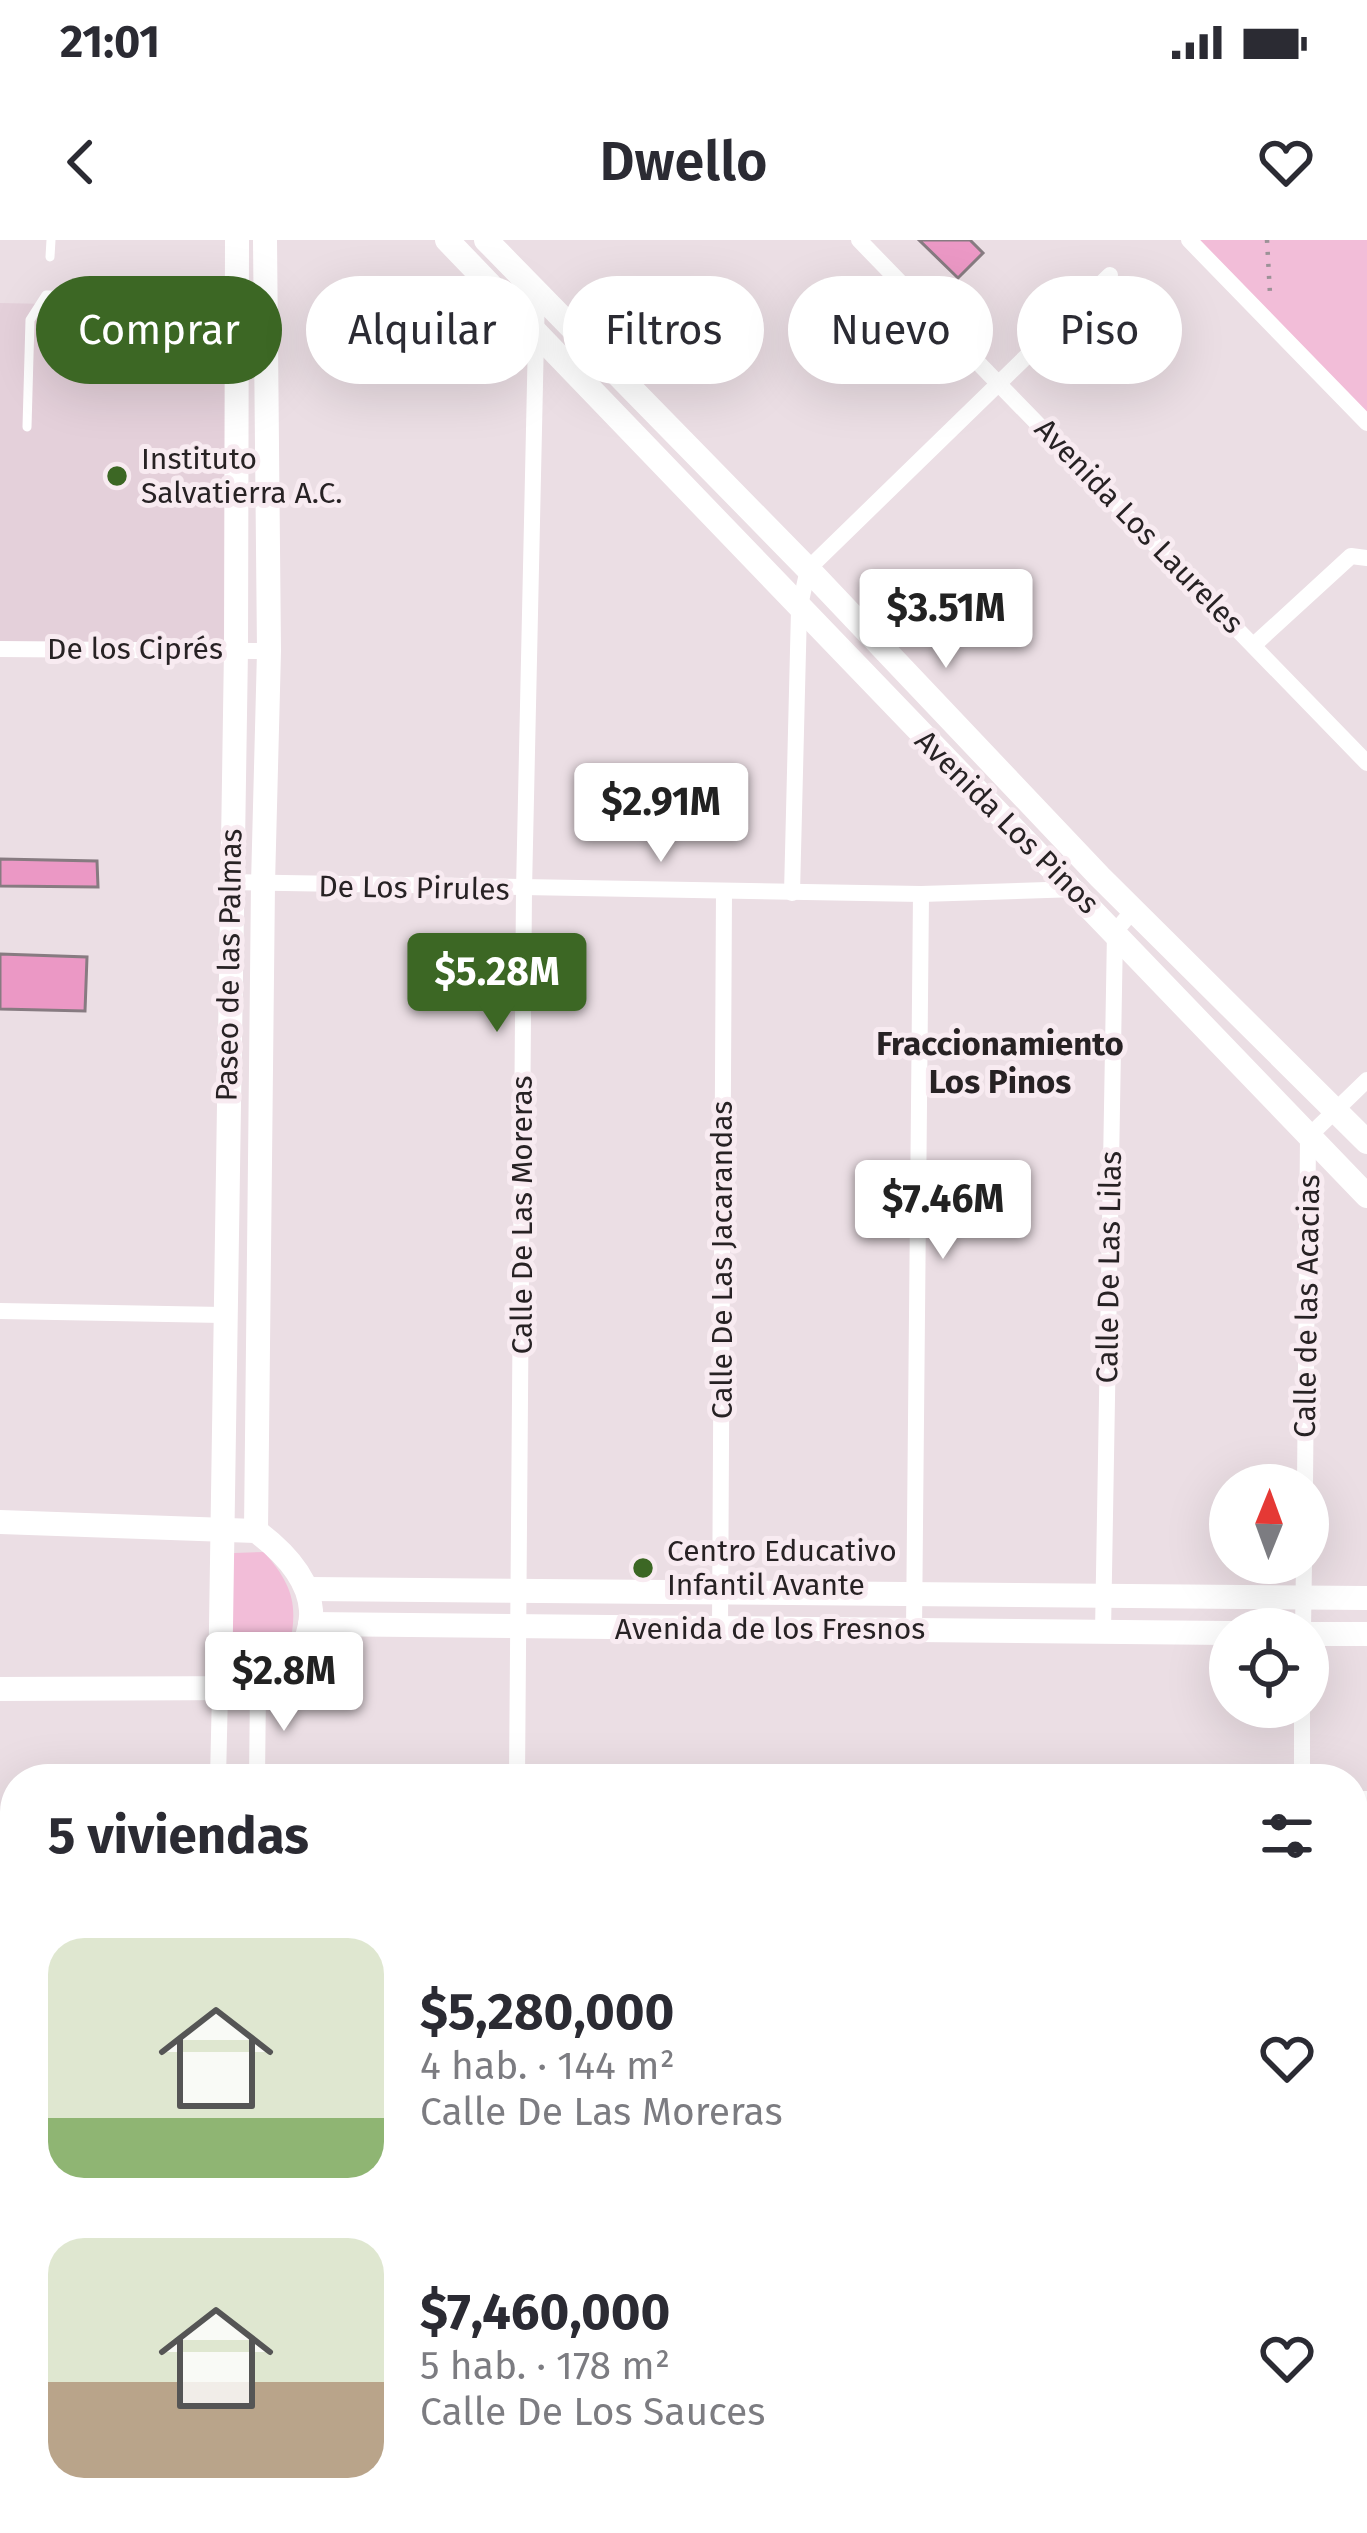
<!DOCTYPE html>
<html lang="es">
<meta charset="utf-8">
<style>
body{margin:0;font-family:"Fira Sans",sans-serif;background:#f7f7f7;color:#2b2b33;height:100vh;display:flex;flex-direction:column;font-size:45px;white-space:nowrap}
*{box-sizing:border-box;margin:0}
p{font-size:39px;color:#7c7c81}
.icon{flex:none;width:66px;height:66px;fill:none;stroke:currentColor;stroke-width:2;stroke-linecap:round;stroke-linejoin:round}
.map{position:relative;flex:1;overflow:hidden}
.side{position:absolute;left:0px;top:1524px;width:1368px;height:771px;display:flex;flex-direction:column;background:#fff;border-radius:48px 48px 0 0;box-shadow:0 12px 48px #0002}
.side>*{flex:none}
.hud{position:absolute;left:36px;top:36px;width:1296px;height:108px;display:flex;gap:24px}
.needle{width:78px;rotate:1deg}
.tools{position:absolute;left:1209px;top:1224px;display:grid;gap:24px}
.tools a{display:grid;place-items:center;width:120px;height:120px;border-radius:50%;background:#fff;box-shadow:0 12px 48px #0002;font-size:60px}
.price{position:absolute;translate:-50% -102px;padding:0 27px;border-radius:12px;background:#fff;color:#222;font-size:39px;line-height:78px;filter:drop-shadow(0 3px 6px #0008)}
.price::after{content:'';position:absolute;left:50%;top:72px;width:36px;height:27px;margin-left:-18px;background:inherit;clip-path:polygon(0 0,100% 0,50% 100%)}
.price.active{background:#3c6724;color:#fff}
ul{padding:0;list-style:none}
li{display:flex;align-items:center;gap:36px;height:300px;padding:0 48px}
li span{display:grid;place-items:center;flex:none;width:336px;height:240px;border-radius:36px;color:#555}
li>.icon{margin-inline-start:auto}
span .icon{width:144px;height:144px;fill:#fffc;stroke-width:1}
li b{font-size:51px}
h2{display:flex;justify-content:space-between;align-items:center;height:144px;padding:0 48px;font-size:51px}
.pill{padding:0 42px;border-radius:54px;background:#fff;box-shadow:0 12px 48px #0002;font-size:42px;line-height:108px}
.pill.active{background:#3c6724;color:#fff}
.status{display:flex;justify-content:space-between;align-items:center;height:84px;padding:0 60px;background:#fff;direction:ltr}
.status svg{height:33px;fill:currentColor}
header{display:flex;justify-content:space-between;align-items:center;height:156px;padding:0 48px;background:#fff;font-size:54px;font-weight:600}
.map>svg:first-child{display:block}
</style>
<div class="status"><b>21:01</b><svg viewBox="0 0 49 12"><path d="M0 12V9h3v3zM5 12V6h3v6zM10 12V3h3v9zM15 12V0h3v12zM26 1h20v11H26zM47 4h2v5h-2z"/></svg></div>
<header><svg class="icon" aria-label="back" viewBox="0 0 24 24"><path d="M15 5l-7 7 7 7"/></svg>Dwello<svg class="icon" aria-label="heart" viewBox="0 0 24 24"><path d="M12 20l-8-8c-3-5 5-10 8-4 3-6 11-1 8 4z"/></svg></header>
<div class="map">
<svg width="1367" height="2293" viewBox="0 0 1367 2293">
<rect width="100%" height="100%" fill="#ebdee4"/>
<polygon fill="#e4d0da" points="0,63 237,68 230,408 0,404"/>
<g fill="#f2bdd8">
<polygon points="1189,0 1367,0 1367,183"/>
<path d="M264 1312C289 1341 298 1360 291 1398L263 1418 235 1424 226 1414 227 1340 234 1313Z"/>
</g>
<g fill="#eb98c5" stroke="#877b81" stroke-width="3">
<polygon points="919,0 970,0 983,13 958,38"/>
<polygon points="0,619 97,621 98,647 0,646"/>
<polygon points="0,714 87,717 85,771 0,769"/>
</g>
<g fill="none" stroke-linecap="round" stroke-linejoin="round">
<polyline stroke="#9c9297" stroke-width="4.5" stroke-dasharray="3 9" stroke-linecap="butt" points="1267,0 1270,54"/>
<g stroke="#fff" stroke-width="9">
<polyline points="50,17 51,0"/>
<polyline points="27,187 30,80 46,55 237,57"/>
</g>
<g stroke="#fff" stroke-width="16">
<polyline points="859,0 1367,523"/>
<polyline points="1189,0 1367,183"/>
<polyline points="1255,404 1351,316 1367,318"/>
<polyline points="0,409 269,411"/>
<polyline points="229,642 921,654 1078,649"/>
<polyline points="792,653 799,370 808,329 1110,35"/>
<polyline points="0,1071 223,1075"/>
<polyline points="1305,1245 1308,897 1367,840"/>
<polyline points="720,1389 724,652"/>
<polyline points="1303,1389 1304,1323"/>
<polyline points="914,1390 921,654"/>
<polyline points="1103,1392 1115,692 1134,669"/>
<polyline points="218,1539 220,1451"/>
<polyline points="257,1539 258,1448"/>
<polyline points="517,1539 524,650 537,51"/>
<polyline points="1302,1539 1302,1467"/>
<polyline points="1353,1559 1367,1559"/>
<polyline points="0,1718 15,1718"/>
<polyline points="1353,1722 1367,1722"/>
<polyline points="1353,1896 1367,1896"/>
<polyline points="1353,2067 1367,2068"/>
<polyline points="0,2196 15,2195"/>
<polyline points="0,2236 15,2235"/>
<polyline points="1353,2236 1367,2236"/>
<polyline points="381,2293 381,2280"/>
<polyline points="509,2293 509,2280"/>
<polyline points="1296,2293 1296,2280"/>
</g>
<g stroke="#fff" stroke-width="24">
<polyline points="447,0 1367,956"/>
<polyline points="486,0 808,329 1100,637 1367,902"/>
<path d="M0 1282 256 1291C323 1341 335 1400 258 1448L0 1449"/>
<polyline points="256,1291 263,644 269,411 265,0"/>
<polyline points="309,1349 1367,1358"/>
<polyline points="310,1384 1230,1393"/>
<polyline points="1308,1394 1367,1394"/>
<polyline points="220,1451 236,409 237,0"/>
</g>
</g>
<g fill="#3c6724" stroke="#f8ebf1" stroke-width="4.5">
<circle cx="117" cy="236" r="12"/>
<circle cx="643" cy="1328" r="12"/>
</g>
<g text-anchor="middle" stroke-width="10" stroke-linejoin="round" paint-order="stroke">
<g font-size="30" fill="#272224" stroke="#f8ebf1" text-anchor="start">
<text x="141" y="229">Instituto<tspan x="141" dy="34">Salvatierra A.C.</tspan></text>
<text x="667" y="1321">Centro Educativo<tspan x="667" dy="34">Infantil Avante</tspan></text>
</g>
<g font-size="30" fill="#272224" stroke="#f8ebf1">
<text transform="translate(1139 286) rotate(46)" y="10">Avenida Los Laureles</text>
<text x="135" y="419">De los Ciprés</text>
<text transform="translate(1007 582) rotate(45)" y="10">Avenida Los Pinos</text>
<text transform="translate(414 648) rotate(1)" y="10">De Los Pirules</text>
<text transform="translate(229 725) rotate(-89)" y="10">Paseo de las Palmas</text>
<text transform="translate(522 975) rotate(-90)" y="10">Calle De Las Moreras</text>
<text transform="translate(722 1020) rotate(-90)" y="10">Calle De Las Jacarandas</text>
<text transform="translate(1109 1027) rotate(-89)" y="10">Calle De Las Lilas</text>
<text transform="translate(1307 1066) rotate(-89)" y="10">Calle de las Acacias</text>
<text x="770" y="1399">Avenida de los Fresnos</text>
</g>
<g font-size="33" font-weight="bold" fill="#272224" stroke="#f8ebf1">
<text x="1000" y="815">Fraccionamiento<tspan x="1000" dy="38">Los Pinos</tspan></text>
</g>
</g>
</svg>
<div class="tools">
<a><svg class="needle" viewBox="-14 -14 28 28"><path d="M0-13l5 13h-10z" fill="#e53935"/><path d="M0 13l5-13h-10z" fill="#7c7c81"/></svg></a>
<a><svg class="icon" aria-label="locate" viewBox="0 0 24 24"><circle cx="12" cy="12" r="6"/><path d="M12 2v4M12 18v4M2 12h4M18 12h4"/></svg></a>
</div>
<b class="price" style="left:946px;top:431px">$3.51M</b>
<b class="price" style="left:661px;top:625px">$2.91M</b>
<b class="price active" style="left:497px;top:795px">$5.28M</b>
<b class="price" style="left:943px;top:1022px">$7.46M</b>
<b class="price" style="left:284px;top:1494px">$2.8M</b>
<div class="hud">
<a class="pill active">Comprar</a>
<a class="pill">Alquilar</a>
<a class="pill">Filtros</a>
<a class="pill">Nuevo</a>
<a class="pill">Piso</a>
</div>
<section class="side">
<h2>5 viviendas<svg class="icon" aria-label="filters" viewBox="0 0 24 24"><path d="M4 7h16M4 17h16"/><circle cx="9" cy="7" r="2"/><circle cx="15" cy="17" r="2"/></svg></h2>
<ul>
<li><span style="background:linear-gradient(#dfe7d0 75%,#8fb573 0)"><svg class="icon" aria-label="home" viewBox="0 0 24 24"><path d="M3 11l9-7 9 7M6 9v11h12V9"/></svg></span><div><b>$5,280,000</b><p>4 hab. · 144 m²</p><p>Calle De Las Moreras</p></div><svg class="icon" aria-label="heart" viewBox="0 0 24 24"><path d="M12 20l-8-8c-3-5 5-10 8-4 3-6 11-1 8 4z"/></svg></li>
<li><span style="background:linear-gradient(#dfe7d0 60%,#b9a48a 0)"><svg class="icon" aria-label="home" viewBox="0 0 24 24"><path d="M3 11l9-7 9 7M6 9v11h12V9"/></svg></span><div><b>$7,460,000</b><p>5 hab. · 178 m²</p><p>Calle De Los Sauces</p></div><svg class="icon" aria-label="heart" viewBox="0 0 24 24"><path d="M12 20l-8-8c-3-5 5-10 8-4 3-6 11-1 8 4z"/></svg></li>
</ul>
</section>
</div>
